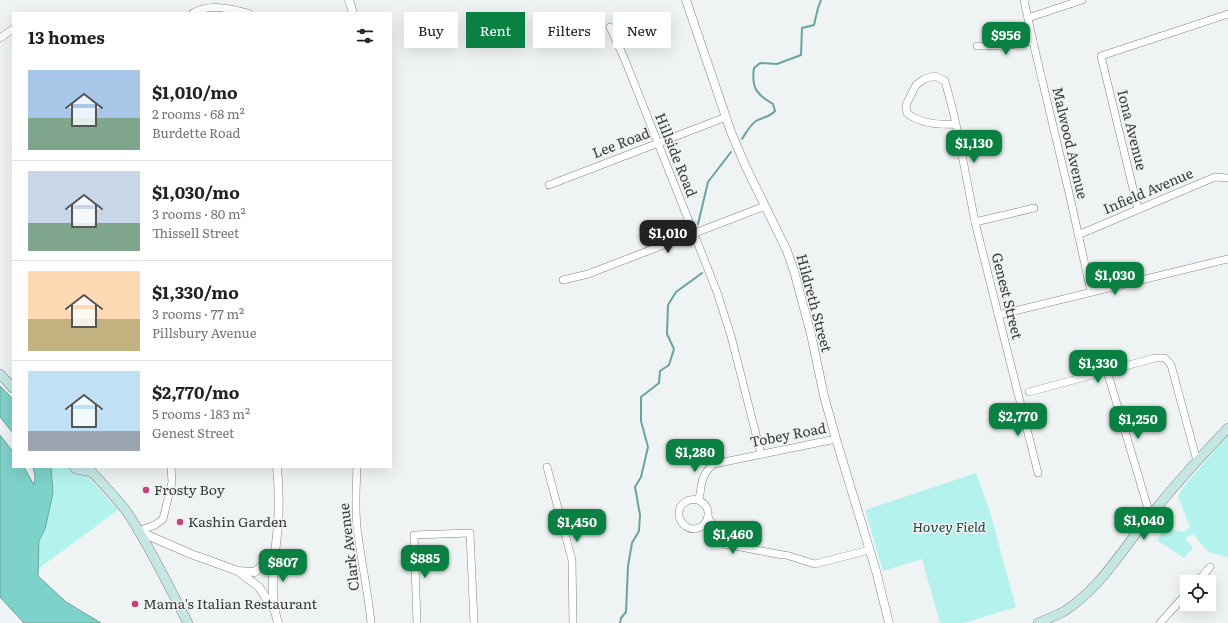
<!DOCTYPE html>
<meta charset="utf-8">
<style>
body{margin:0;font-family:Literata,serif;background:#f2f2f2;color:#202124;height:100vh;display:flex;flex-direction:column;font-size:15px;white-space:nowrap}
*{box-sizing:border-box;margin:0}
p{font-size:13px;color:#757577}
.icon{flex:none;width:22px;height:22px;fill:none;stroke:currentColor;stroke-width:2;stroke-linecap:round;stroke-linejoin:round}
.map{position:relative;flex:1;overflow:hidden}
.drawer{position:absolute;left:12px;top:12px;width:380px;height:456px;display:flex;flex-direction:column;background:#fff;border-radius:0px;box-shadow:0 4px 16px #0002}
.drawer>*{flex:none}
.guide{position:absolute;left:404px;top:12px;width:380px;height:36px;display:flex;gap:8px}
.fabs{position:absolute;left:1180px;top:575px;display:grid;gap:8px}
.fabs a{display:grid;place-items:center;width:36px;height:36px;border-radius:0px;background:#fff;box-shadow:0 4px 16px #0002;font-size:20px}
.price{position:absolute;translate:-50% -34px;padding:0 9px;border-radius:8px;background:#0b8043;color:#fff;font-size:13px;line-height:26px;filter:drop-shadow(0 1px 2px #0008)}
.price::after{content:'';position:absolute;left:50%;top:24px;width:12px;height:9px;margin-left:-6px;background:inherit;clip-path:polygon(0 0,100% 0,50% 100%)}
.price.active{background:#222;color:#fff}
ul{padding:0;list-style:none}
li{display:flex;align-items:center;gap:12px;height:100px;padding:0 16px}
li+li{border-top:1px solid #e0e0e0}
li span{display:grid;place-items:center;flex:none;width:112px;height:80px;border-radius:0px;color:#555}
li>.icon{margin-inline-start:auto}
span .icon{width:48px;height:48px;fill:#fffc;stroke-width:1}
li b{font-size:17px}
h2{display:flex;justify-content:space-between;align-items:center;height:48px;padding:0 16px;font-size:17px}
.chip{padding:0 14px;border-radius:0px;background:#fff;box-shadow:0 4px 16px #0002;font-size:14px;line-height:36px}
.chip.active{background:#0b8043;color:#fff}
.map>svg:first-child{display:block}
</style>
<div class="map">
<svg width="1228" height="623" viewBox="0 0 1228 623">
<rect width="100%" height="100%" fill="#eff3f3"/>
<g fill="#b4f3ed">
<polygon points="1228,435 1228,557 1208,552 1193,534 1185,538 1193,548 1184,558 1157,540 1165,528 1184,532 1190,527 1178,496 1185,485"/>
<polygon points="51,467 79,467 118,510 38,569 40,541 45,529 47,515"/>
<polygon points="976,473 990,512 1016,607 964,623 940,623 922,559 883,571 865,510"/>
</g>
<g fill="#7dd2ca" stroke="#69a59f">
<polygon points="0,386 13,399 13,433 0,417"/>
<polygon points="0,435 13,452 13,467 24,467 34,485 35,477 33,467 51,467 53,493 45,529 39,541 38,576 66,602 101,623 24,623 0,597"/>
</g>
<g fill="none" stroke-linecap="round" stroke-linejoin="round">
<g stroke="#69a59f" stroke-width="2">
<path d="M742 139C746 133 750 125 756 121 763 117 770 117 775 111L773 104C757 95 751 88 754 68L760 63 777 64 801 55 802 28 814 25 818 8 821 0"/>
<polyline points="698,224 708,182 731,152"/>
<polyline points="620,623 621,618 626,612 628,566 632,543 639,531 640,515 635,487 641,477 648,447 641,421 641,397 659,383 660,371 669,365 674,349 667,334 668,305 676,292 702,273"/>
</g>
<defs>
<g id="minor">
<polyline points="1024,0 1034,46 1070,197 1091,292"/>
<path d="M193 13C210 3 230 9 248 13"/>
<polyline points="1028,18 1082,0"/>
<polyline points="610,27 625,60 717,292 731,336 761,454"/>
<polyline points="0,38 13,29"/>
<polyline points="977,46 1004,46 1033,41"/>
<path d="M956 124C939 125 920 124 907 113L906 105 916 85 924 79 935 76 945 81C949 96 953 110 956 124L975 222 1038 473"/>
<polyline points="549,185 726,117"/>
<polyline points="1138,209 1101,56 1228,14"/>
<polyline points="975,222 1034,208"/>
<polyline points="1078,235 1215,177 1228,178"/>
<polyline points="563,280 588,274 765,206"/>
<polyline points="998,315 1228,259"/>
<polyline points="1107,371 1150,515"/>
<polyline points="1029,392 1155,358 1165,358 1171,365 1197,461"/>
<path d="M357 467C356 488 355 508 357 528 361 560 368 591 371 623"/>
<polyline points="547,467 572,560 573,623"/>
<path d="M698 500C720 510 702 538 685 526 682 523 679 519 679 515 678 504 688 498 698 500 701 495 700 492 701 487 702 477 706 470 714 464L836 439"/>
<polyline points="708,517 724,544 783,555"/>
<polyline points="138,531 155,525 163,519 172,482 171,467"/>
<polyline points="786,555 815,564 869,550"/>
<polyline points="1197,582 1210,567"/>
<polyline points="417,623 414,535 470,533 474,623"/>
<polyline points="1160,623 1187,593"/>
</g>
<g id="tertiary">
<polyline points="349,0 353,13"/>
<polyline points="686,0 731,132 745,165 787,251 794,271 811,334 824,396 836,439 876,571 889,623"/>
<path d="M277 467C279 486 279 507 278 525 275 558 268 591 278 623"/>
<polyline points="138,531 191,554 238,571 255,572 274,555"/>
<polyline points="238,571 259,587 274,610"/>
</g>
<g id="secondary">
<polyline points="0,374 13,388"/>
<polyline points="74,467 76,469 92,472"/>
<path d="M87 467C102 483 117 498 129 515 151 549 169 587 188 623"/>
<path d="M1038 623C1046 619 1056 616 1063 612 1100 589 1122 550 1149 517 1174 486 1200 457 1228 428"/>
</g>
</defs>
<use href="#minor" stroke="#818484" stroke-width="8"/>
<use href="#tertiary" stroke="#818484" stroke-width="9"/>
<use href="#secondary" stroke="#818484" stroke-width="10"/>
<use href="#minor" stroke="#fff" stroke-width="7"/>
<use href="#tertiary" stroke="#fff" stroke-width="8"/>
<use href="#secondary" stroke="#c5e7e4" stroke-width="9"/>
</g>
<g fill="#ca3f76" stroke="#eff3f3" stroke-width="1.5">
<circle cx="146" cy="490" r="4"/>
<circle cx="180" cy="522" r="4"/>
<circle cx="135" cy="604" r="4"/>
</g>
<g text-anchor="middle" stroke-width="3" stroke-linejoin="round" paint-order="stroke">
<g font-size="14" fill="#393b3a" stroke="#eff3f3">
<text transform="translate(1132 130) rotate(76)" y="5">Iona Avenue</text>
<text transform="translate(621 143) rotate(-21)" y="5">Lee Road</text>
<text transform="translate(1070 143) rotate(77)" y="5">Malwood Avenue</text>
<text transform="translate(676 155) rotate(68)" y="5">Hillside Road</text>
<text transform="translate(1148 191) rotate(-23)" y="5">Infield Avenue</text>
<text transform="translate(1007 296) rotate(76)" y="5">Genest Street</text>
<text transform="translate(814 303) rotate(75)" y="5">Hildreth Street</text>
<text transform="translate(788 435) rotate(-11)" y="5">Tobey Road</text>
<text transform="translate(349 547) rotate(-97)" y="5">Clark Avenue</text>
</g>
<g font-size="14" fill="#393b3a" stroke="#eff3f3" text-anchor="start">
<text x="154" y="495">Frosty Boy</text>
<text x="188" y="527">Kashin Garden</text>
<text x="143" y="609">Mama's Italian Restaurant</text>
</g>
<g font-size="14" font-style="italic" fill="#1b4340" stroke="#eff3f3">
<text x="949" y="532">Hovey Field</text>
</g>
</g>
</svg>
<div class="fabs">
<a><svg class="icon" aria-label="locate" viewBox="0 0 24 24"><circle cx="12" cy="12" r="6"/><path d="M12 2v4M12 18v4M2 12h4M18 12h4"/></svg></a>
</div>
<b class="price" style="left:1006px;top:56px">$956</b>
<b class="price" style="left:974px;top:164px">$1,130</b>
<b class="price active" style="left:668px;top:254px">$1,010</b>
<b class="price" style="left:1115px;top:296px">$1,030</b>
<b class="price" style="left:1098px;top:384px">$1,330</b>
<b class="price" style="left:1018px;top:437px">$2,770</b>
<b class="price" style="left:1138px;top:440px">$1,250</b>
<b class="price" style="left:695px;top:473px">$1,280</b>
<b class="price" style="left:1144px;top:541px">$1,040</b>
<b class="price" style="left:577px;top:543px">$1,450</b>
<b class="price" style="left:733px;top:555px">$1,460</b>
<b class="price" style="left:425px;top:579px">$885</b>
<b class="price" style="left:283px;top:583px">$807</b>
<div class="guide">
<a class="chip">Buy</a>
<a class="chip active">Rent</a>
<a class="chip">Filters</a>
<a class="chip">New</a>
</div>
<section class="drawer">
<h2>13 homes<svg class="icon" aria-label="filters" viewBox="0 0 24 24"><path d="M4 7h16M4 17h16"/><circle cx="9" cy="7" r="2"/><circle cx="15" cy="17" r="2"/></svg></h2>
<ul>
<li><span style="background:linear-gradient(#a9c7e8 60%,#7fa58c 0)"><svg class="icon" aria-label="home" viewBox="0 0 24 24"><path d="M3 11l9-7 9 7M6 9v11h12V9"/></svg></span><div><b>$1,010/mo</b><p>2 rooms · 68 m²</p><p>Burdette Road</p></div></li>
<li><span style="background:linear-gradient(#c9d6e8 65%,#7fa58c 0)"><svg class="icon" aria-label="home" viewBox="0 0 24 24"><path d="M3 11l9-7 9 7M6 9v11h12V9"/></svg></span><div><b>$1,030/mo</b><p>3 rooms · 80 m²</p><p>Thissell Street</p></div></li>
<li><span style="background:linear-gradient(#ffd9b3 60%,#c2b280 0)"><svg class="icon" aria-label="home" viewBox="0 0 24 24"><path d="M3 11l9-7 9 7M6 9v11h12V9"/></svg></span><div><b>$1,330/mo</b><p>3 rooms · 77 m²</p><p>Pillsbury Avenue</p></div></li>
<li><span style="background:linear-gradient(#bfe0f5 75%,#9aa5b1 0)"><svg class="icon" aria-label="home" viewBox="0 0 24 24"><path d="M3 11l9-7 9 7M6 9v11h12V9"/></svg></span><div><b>$2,770/mo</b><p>5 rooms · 183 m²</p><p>Genest Street</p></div></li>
</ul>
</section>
</div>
